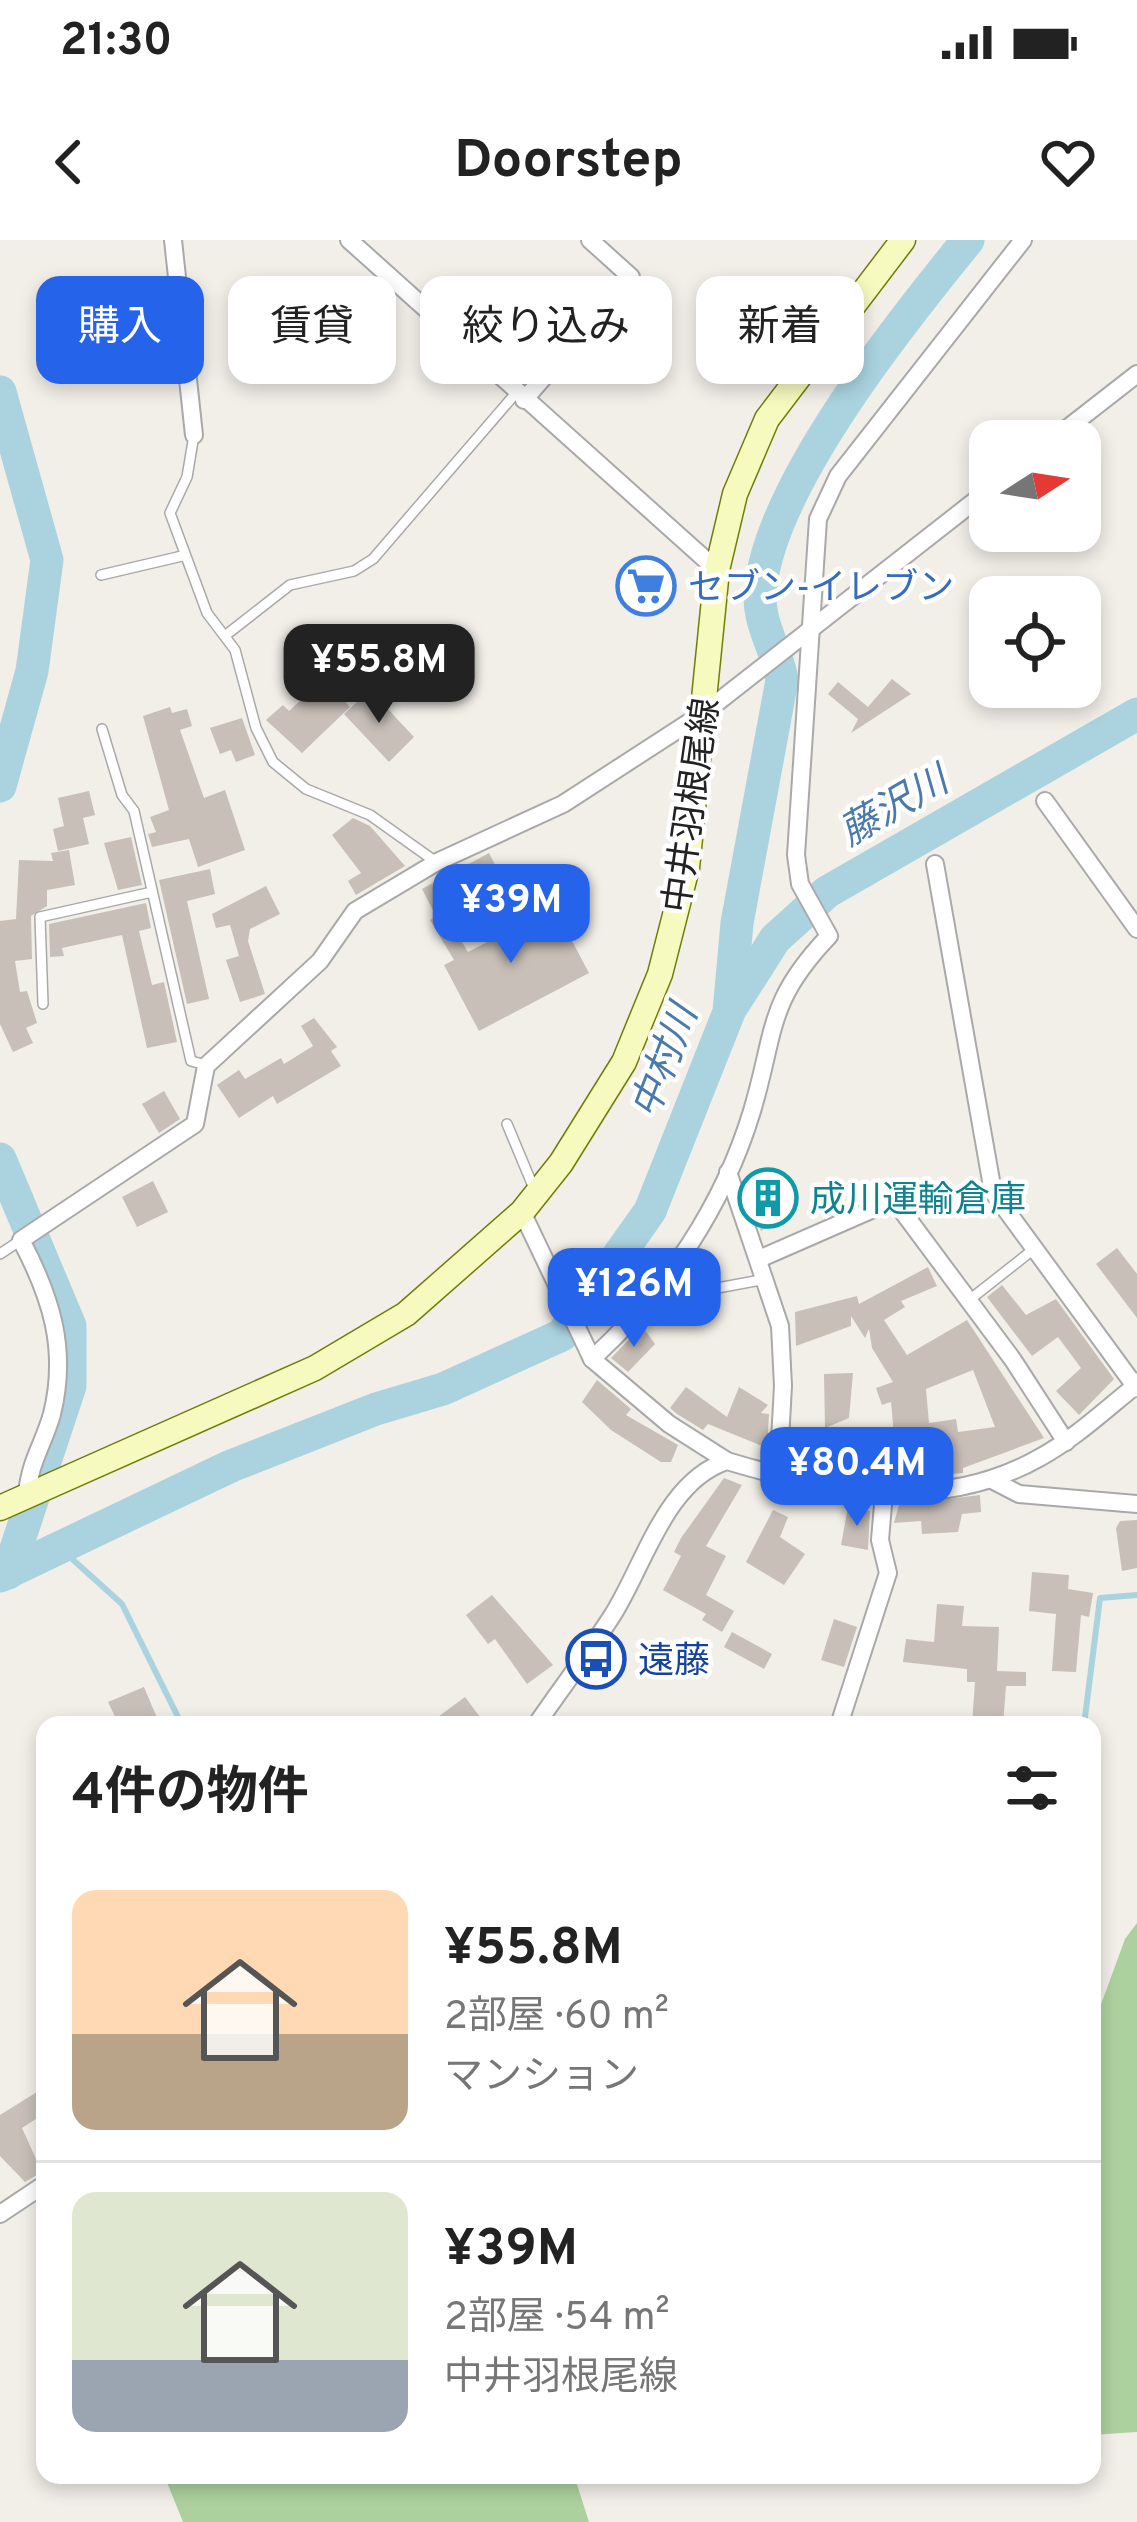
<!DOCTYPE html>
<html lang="ja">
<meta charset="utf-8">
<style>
body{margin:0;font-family:Overpass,"Noto Sans JP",sans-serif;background:#f2f2f2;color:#222;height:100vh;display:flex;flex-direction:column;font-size:45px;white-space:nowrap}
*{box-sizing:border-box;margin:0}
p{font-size:39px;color:#767676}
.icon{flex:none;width:66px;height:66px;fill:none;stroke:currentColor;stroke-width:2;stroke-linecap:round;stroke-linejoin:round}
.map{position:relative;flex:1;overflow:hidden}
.details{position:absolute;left:36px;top:1476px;width:1065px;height:768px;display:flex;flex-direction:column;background:#fff;border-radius:24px;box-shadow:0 6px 18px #0003}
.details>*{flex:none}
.hud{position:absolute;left:36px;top:36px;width:1065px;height:108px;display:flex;gap:24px}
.needle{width:78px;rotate:78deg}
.buttons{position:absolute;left:969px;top:180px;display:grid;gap:24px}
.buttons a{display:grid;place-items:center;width:132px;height:132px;border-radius:24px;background:#fff;box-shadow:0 6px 18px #0003;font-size:60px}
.price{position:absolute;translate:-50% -102px;padding:0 27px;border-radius:24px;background:#2563eb;color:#fff;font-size:39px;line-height:78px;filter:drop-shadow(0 3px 6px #0008)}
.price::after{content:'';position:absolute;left:50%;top:72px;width:36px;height:27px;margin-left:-18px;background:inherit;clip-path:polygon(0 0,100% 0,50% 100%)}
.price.on{background:#222;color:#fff}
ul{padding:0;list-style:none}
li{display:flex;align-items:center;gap:36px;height:300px;padding:0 36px}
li+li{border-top:3px solid #e0e0e0}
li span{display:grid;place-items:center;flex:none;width:336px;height:240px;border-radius:24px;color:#555}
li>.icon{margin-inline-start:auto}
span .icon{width:144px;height:144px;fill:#fffc;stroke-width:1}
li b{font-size:51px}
h2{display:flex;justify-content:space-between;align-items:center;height:144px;padding:0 36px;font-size:51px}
.chip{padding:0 42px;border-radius:24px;background:#fff;box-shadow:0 6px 18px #0003;font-size:42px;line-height:108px}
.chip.on{background:#2563eb;color:#fff}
.status{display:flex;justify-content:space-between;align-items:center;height:84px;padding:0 60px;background:#fff;direction:ltr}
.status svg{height:33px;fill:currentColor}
header{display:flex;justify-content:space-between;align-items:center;height:156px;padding:0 36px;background:#fff;font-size:54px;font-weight:700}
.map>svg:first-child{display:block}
</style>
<div class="status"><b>21:30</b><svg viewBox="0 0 49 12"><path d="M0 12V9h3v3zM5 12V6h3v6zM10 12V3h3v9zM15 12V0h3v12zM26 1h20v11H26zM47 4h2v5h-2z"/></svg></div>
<header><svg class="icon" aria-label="back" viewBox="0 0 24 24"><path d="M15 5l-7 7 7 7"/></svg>Doorstep<svg class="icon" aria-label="heart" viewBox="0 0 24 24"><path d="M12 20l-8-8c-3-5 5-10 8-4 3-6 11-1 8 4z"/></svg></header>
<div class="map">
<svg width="1137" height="2282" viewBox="0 0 1137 2282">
<rect width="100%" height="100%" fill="#f2efe9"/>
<g fill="#add19e">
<polygon points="1137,1683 1137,2192 1092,2195 1092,1789 1125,1699"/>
<polygon points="164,2235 574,2235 589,2282 183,2282"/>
</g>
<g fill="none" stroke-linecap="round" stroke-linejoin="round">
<g stroke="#aad3df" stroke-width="6">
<polyline points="60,1308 122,1364 182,1485"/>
<polyline points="1084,1485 1100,1358 1137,1355"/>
</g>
<g stroke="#aad3df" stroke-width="33">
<polyline points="0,152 47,320 32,431 0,546"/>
<polyline points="733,765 775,699 827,652 1137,474"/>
<polyline points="0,919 70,1086 70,1146 8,1333"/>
<path d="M0 1336 231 1226 376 1169 443 1149 562 1095 650 971 729 772 737 683 782 440C777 407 755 382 761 344 775 239 901 82 968 0"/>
</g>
</g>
<g fill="#c7bfb8" fill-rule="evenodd">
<polygon points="324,439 350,467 302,513 266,480 283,465 289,471"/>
<polygon points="892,439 911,454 851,493 858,479 828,454 838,442 868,467"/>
<polygon points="370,450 414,497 389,522 344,474"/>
<polygon points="170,467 172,473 187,469 192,486 180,490 204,558 225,550 245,610 198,627 189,599 152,607 148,594 156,592 150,577 169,570 143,476"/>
<polygon points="242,478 255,515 236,522 231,510 220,514 210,488"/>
<polygon points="89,551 95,575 83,578 89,604 58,611 53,589 64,586 58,558"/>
<polygon points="353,578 370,586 405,626 356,655 348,641 361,633 332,595"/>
<polygon points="131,597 142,645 118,650 104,603"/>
<polygon points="69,610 75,645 47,650 47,666 31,676 32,719 15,721 20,752 27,751 37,783 26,788 33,803 13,812 0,784 0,681 16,679 19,620 53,621 51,613"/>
<polygon points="489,613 502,638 435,674 422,649"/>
<polygon points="210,629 215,654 187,661 209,759 187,764 159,640"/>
<polygon points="266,646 280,674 250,689 248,701 265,754 240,762 226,720 239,716 230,685 216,688 212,674"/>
<polygon points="146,663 151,688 139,691 152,745 164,742 177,802 147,808 122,695 62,708 64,716 50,717 49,684"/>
<polygon points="554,667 589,733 479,791 444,725 454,720 430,680 444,672 468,712"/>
<polygon points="314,778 337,807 331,811 341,826 277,864 273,856 239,878 217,845 239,830 245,839 281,818 284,824 313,806 301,786"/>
<polygon points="164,851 180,879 159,893 142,864"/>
<polygon points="770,930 794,970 761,991 746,945"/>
<polygon points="153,941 168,972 137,987 122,957"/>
<polygon points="1117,1008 1137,1034 1137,1078 1096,1024"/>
<path d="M928 1027 937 1046 901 1061 905 1067 884 1080 907 1115 967 1080 1044 1198 963 1228V1233L897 1239 870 1233 872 1205 894 1195 891 1162 882 1165 876 1148 893 1142 872 1108 869 1089 865 1098 851 1076V1086L796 1106 795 1072 857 1056 859 1064ZM973 1130 995 1187 958 1192 956 1179 929 1183 926 1149Z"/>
<polygon points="1002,1045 1026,1075 1056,1059 1114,1139 1079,1175 1056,1151 1081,1128 1058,1097 1032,1116 987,1057"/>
<polygon points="642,1086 655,1104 628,1132 611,1118"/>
<polygon points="853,1133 849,1178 825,1188 824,1134"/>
<polygon points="597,1140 631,1169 626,1175 678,1205 671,1222 661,1222 611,1190 582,1162"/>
<polygon points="686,1147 727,1177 739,1147 768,1165 761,1173 769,1174 767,1208 708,1184 703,1190 677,1174 670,1168"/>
<polygon points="839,1201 835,1234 806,1226 808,1204"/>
<polygon points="724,1238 742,1245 706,1306 726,1316 706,1355 734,1371 722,1392 702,1380 706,1374 663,1350 681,1316 674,1312 681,1298"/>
<polygon points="980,1255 981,1272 962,1274 958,1292 922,1294 921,1281 894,1283 899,1265"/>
<polygon points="848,1267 870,1271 868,1310 841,1305"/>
<polygon points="773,1270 788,1277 780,1297 805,1314 784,1345 746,1322"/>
<polygon points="1137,1280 1137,1328 1122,1331 1116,1288 1120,1281"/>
<polygon points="1032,1332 1069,1335 1068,1349 1093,1353 1089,1377 1081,1375 1076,1432 1052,1431 1056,1374 1029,1371"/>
<polygon points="492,1355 553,1425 527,1444 495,1399 488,1404 466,1375"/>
<polygon points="937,1364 964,1366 962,1386 999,1387 997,1431 1026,1432 1026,1446 1006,1446 1003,1485 972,1485 975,1442 967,1442 967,1429 903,1422 906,1399 934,1402"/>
<polygon points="834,1379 857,1387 844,1427 821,1420"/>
<polygon points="732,1392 772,1414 764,1429 724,1407"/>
<polygon points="144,1447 160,1485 119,1485 108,1462"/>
<polygon points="465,1457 486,1485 427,1485"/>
<polygon points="45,1847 45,1873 22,1888 42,1932 25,1942 0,1916 0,1875"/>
</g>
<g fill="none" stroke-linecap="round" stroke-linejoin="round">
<defs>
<g id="service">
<polyline points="194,195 187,237 170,273 207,373 235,410 256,488 273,522 306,549 370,575 436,622"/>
<polyline points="101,335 182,316"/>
<polyline points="226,395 290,345 354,331 373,319 516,153"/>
<polyline points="102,489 122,555 134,571 191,821 206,825"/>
<polyline points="43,764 40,677 152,652"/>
<polyline points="507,884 535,951"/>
<polyline points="0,1014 21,1000"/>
<polyline points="653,1060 766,1039"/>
<polyline points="968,1061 1034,1009"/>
</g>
<g id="minor">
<polyline points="173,0 194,195"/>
<polyline points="349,0 717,330"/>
<polyline points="524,160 631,37 590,0"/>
<polyline points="1051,201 1137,134"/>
<polyline points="1045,561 1137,689"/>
<polyline points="728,932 780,1086 783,1146 778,1236"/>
<polyline points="522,972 592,1119 669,1184 727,1221"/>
<polyline points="759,1019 894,960 1013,1120 1066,1202"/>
<path d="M592 1119C666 1051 723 967 752 871 776 791 766 762 829 696L800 644 796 615 818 279 838 236 1023 0"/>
<polyline points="992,1240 1019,1254 1137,1264"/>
<path d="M27 1255C29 1223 44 1203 52 1174 68 1109 51 1057 21 1000L195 884 206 826 320 721 355 671 437 622 563 564 705 472 990 249"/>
<path d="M536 1485C561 1449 588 1413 612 1376 644 1326 665 1241 727 1221 831 1252 939 1274 1039 1218 1074 1199 1104 1171 1135 1146L993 952 935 624"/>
<polyline points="839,1485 888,1333 880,1300 884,1253"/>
<polyline points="0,1974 45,1944"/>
</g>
<polyline id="tertiary" points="1135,1146 1137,1144"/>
<polyline id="secondary" points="0,1268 315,1128 406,1074 522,972 561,923 624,822 660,734 687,628 717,330 735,254 767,179 903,0"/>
</defs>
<use href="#service" stroke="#a9a9a9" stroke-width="12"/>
<use href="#minor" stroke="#a9a9a9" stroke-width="20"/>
<use href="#tertiary" stroke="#a9a9a9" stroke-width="24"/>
<use href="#secondary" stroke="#707d05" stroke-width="27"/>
<use href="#service" stroke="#fff" stroke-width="9"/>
<use href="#minor" stroke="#fff" stroke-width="16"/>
<use href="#tertiary" stroke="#fff" stroke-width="21"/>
<use href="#secondary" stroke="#f7fabf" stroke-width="24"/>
</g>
<defs>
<symbol id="supermarket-ring" viewBox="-11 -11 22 22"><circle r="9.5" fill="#fff" stroke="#3f7fe0" stroke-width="1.5"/><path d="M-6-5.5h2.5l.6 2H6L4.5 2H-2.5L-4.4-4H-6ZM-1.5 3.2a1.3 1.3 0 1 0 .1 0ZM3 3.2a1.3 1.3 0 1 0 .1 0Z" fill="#3f7fe0"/></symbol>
<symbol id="building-ring" viewBox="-11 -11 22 22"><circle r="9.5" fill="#fff" stroke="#0f9aa8" stroke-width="1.5"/><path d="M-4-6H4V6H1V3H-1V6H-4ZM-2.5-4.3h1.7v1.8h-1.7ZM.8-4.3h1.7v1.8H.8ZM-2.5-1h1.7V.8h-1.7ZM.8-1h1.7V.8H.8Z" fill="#0f9aa8"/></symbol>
<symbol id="bus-ring" viewBox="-11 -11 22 22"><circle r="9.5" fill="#fff" stroke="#1a4fb4" stroke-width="1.5"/><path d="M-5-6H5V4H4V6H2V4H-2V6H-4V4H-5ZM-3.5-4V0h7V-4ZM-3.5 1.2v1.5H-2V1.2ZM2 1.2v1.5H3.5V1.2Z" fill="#1a4fb4"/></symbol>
</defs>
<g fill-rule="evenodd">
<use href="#supermarket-ring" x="613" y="313" width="66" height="66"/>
<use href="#building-ring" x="735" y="925" width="66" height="66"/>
<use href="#bus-ring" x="563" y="1386" width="66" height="66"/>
</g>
<g text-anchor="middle" stroke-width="9" stroke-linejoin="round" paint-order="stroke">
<g font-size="36" fill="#366cbe" stroke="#fff" text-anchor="start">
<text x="688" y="359">セブン-イレブン</text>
</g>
<g font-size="36" fill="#222" stroke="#fff">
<text transform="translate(690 565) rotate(-82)" y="13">中井羽根尾線</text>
</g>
<g font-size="36" fill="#0d838f" stroke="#fff" text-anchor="start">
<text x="810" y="971">成川運輸倉庫</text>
</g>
<g font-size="36" fill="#164399" stroke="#fff" text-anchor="start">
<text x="638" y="1432">遠藤</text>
</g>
<g font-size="39" font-style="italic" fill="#4a7aab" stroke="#fff">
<text transform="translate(893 565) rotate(-30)" y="14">藤沢川</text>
<text transform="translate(663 821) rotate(-69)" y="14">中村川</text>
</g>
</g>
</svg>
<div class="buttons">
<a><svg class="needle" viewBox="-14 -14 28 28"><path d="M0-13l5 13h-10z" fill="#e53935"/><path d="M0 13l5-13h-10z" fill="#767676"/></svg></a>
<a><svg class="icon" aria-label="locate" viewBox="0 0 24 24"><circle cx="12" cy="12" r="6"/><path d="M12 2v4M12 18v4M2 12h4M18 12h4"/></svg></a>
</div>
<b class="price on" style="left:379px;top:486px">¥55.8M</b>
<b class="price" style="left:511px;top:726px">¥39M</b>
<b class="price" style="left:634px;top:1110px">¥126M</b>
<b class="price" style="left:857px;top:1289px">¥80.4M</b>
<div class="hud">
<a class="chip on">購入</a>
<a class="chip">賃貸</a>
<a class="chip">絞り込み</a>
<a class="chip">新着</a>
</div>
<section class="details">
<h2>4件の物件<svg class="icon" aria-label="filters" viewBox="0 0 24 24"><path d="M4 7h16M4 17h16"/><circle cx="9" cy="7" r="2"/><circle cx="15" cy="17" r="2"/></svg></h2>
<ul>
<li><span style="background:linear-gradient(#ffd9b3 60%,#b9a48a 0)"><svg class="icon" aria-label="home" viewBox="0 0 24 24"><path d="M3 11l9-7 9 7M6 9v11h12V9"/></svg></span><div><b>¥55.8M</b><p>2部屋 · 60 m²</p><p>マンション</p></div></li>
<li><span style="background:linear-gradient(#dfe7d0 70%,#9aa5b1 0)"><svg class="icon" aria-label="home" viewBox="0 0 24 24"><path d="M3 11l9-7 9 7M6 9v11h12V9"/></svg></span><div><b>¥39M</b><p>2部屋 · 54 m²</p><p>中井羽根尾線</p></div></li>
</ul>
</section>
</div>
